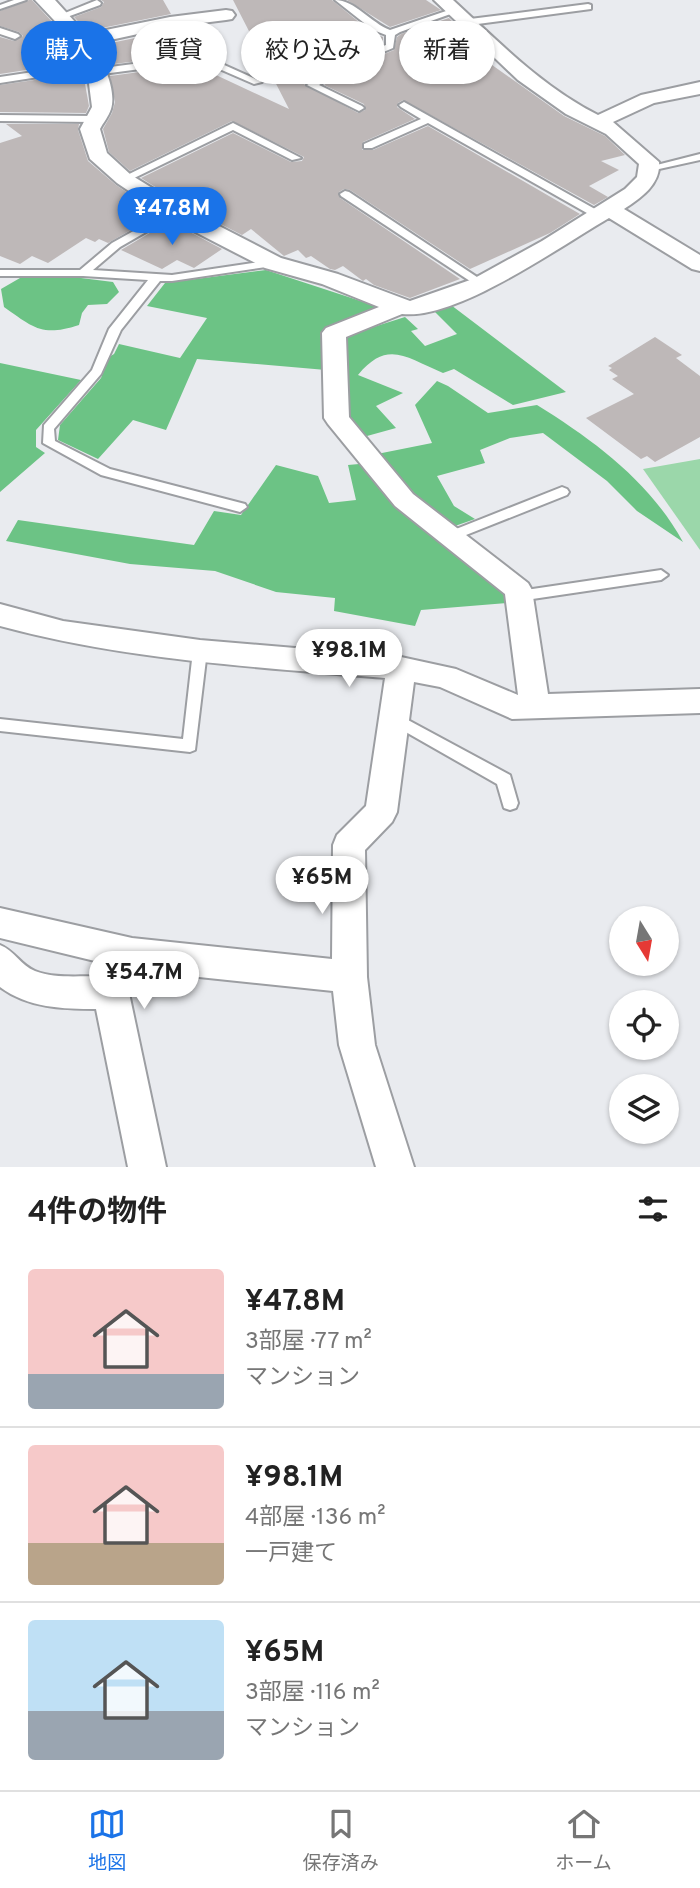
<!DOCTYPE html>
<html lang="ja">
<meta charset="utf-8">
<style>
body{margin:0;font-family:Overpass,"Noto Sans JP",sans-serif;background:#f6f6f6;color:#222;height:100vh;display:flex;flex-direction:column;font-size:26px;white-space:nowrap}
*{box-sizing:border-box;margin:0}
p{font-size:23px;color:#767676}
.icon{flex:none;width:38px;height:38px;fill:none;stroke:currentColor;stroke-width:2;stroke-linecap:round;stroke-linejoin:round}
.map{position:relative;height:1167px;overflow:hidden}
.sheet{display:flex;flex-direction:column;background:#fff;flex:1}
.sheet>*{flex:none}
.guide{position:absolute;left:21px;top:21px;width:658px;height:63px;display:flex;gap:14px}
.needle{width:46px;rotate:169deg}
.tools{position:absolute;left:609px;top:906px;display:grid;gap:14px}
.tools a{display:grid;place-items:center;width:70px;height:70px;border-radius:50%;background:#fff;box-shadow:0 2px 5px #0004;font-size:35px}
.price{position:absolute;translate:-50% -60px;padding:0 16px;border-radius:24px;background:#fff;color:#222;font-size:23px;line-height:46px;filter:drop-shadow(0 2px 4px #0008)}
.price::after{content:'';position:absolute;left:50%;top:42px;width:21px;height:16px;margin-left:-10px;background:inherit;clip-path:polygon(0 0,100% 0,50% 100%)}
.price.current{background:#1a73e8;color:#fff}
ul{padding:0;list-style:none}
li{display:flex;align-items:center;gap:21px;height:175px;padding:0 28px}
li+li{border-top:2px solid #e0e0e0}
li span{display:grid;place-items:center;flex:none;width:196px;height:140px;border-radius:7px;color:#555}
li>.icon{margin-inline-start:auto}
span .icon{width:84px;height:84px;fill:#fffc;stroke-width:1}
li b{font-size:30px}
h2{display:flex;justify-content:space-between;align-items:center;height:84px;padding:0 28px;font-size:30px}
.tag{padding:0 24px;border-radius:32px;background:#fff;box-shadow:0 2px 5px #0004;font-size:24px;line-height:63px}
.tag.current{background:#1a73e8;color:#fff}
.tabs{display:flex;justify-content:space-around;align-items:center;height:98px;border-top:2px solid #e0e0e0;background:#fff;font-size:19px;color:#767676}
.tabs a{display:grid;justify-items:center;gap:4px}
.tabs .current{color:#1a73e8}
.map>svg:first-child{display:block}
</style>
<div class="map">
<svg width="700" height="1167" viewBox="0 0 700 1167">
<rect width="100%" height="100%" fill="#e9ebef"/>
<polygon fill="#9bd7aa" points="700,459 700,550 643,469"/>
<g fill="#6cc385">
<polygon points="266,270 382,308 324,331 326,370 197,359 166,430 133,420 98,459 58,440 60,425 101,378 109,357 114,354 119,344 180,358 207,318 147,306 165,283"/>
<path d="M20 278H81L113 282 119 292 107 304 88 305 82 313 79 325C42 337 34 328 4 307L1 289Z"/>
<path d="M447 302 566 392 513 405 454 369 443 373C406 358 388 339 358 375L403 393 376 406 396 428 367 436 347 416 345 336 405 317 418 329 411 331 425 346 457 334 432 309Z"/>
<polygon points="0,363 81,380 36,430 36,447 45,453 0,492"/>
<path d="M437 381 448 386 488 413 537 405C595 441 650 482 683 542L637 511 607 481 543 433 510 438 480 450 485 463 437 476 454 506 475 519 455 526 418 497 377 454 432 443 415 405Z"/>
<polygon points="359,464 393,502 503,591 507,603 421,610 415,626 334,611 335,598 276,592 215,571 130,564 6,541 18,520 194,545 214,511 241,515 276,465 318,476 329,503 356,500 348,465"/>
</g>
<g fill="#beb8b8">
<polygon points="29,0 32,0 67,38 79,62 0,74 0,37 14,41 23,36 19,32 0,26 0,11"/>
<polygon points="101,0 163,0 171,14 87,31 74,17 101,7 104,2"/>
<polygon points="233,0 332,0 371,32 383,37 383,43 338,62 304,84 358,113 365,110 364,104 324,85 346,70 394,50 397,37 401,34 449,18 462,31 459,32 491,58 485,60 564,116 605,136 625,155 601,161 619,170 589,186 608,197 594,205 403,100 398,103 397,107 415,119 363,142 362,150 373,150 428,126 580,214 550,233 470,269 350,190 344,189 339,192 340,198 460,279 410,298 374,285 366,279 363,281 343,266 335,270 330,269 311,256 306,258 298,250 284,256 251,229 242,235 189,208 141,178 233,133 291,162 302,161 304,157 232,121 130,171 109,152 103,129 112,113 115,102 110,76 198,64 201,68 289,109"/>
<polygon points="347,0 426,0 441,10 390,27"/>
<polygon points="179,29 193,54 106,65 96,46"/>
<polygon points="83,73 89,106 86,113 0,112 0,85"/>
<polygon points="6,124 79,124 78,130 88,161 116,185 159,214 108,243 99,239 95,242 86,238 48,263 32,256 20,264 0,256 0,143 22,136"/>
<polygon points="170,221 171,222 222,249 194,268 177,260 162,269 121,250"/>
<polygon points="655,337 682,355 676,358 700,376 700,437 655,462 647,456 641,459 586,418 634,394 612,379 618,376 609,370 612,368 608,366"/>
</g>
<g fill="none" stroke-linecap="round" stroke-linejoin="round">
<defs>
<g id="service">
<polygon points="14,0 26,0 0,9 0,5"/>
<polygon points="97,0 101,3 100,5 67,17 60,15"/>
<path d="M335 0C355 0 371 23 390 30L452 9 459 11 400 32 395 35 393 48 345 68 319 85 362 106 364 108 359 111 307 85 339 64 386 45V35L373 30Z"/>
<polygon points="588,4 591,5 591,9 470,25 466,22 470,19"/>
<polygon points="0,28 18,34 20,36 15,39 0,34"/>
<polygon points="202,55 262,82 254,84 201,61 95,75 90,72 95,69"/>
<polygon points="93,63 98,66 96,68 0,83 0,77"/>
<polygon points="404,102 602,213 603,215 598,218 594,217 428,123 372,148 364,148 364,144 421,119 401,107 399,105"/>
<polygon points="0,115 93,116 98,119 93,122 0,121"/>
<polygon points="233,123 301,158 292,160 233,130 128,181 120,181 119,179"/>
<polygon points="700,154 700,160 650,171 645,168"/>
<polygon points="345,191 349,192 486,283 480,286 476,285 341,196 340,194"/>
<polygon points="175,208 180,211 179,213 120,247 93,270 172,275 273,260 279,263 273,266 172,281 160,281 121,330 101,374 54,429 55,441 110,469 245,504 247,507 240,512 101,475 43,443 44,425 92,370 109,329 148,280 83,276 0,276 0,270 80,270 112,243"/>
<polygon points="562,487 567,489 569,492 567,495 456,539 451,541 444,536 446,533"/>
<polygon points="661,570 668,575 661,580 519,601 512,596 519,591"/>
<polygon points="200,645 205,647 207,651 195,750 190,752 0,731 0,719 183,739 193,651 195,647"/>
<polygon points="395,713 510,775 518,803 516,808 510,810 504,808 497,784 390,723 387,719 390,715"/>
</g>
<g id="minor">
<path d="M35 0H55L86 34 170 17 226 10 232 11 235 15 232 19 226 20 170 27 92 44C102 60 117 89 111 109 109 116 103 123 100 129L107 153 131 175 188 210 281 258 338 274 410 301 473 279 542 241 625 189 637 177 639 164 606 134 566 114 518 80 434 0H453C499 42 542 87 598 115L641 95 700 82V94L654 103 613 122 659 162C661 184 641 198 624 209L700 255V271L692 269 609 218C560 246 458 320 402 314L346 337 349 417 413 494 528 583 532 590 548 694 700 689V713L512 719 440 687 414 682 397 812 392 822 365 850 367 977 375 1045 414 1167H376L339 1045 333 991 132 970 0 938V908L132 938 332 959 333 845 337 835 366 806 385 678C256 667 125 660 0 626V604L63 621 200 640 401 657 456 669 518 695 505 594 395 506 328 424 324 418 322 333 326 328 379 307 322 284 265 268 172 220 117 183 90 159 80 129 92 107 88 76 69 36Z"/>
<path d="M0 945C15 951 20 965 35 971 63 982 95 971 123 981L129 993 166 1167H128L96 1009C63 1009 28 1008 0 987Z"/>
</g>
</defs>
<use href="#service" stroke="#9c9ea2" stroke-width="4"/>
<use href="#minor" stroke="#9c9ea2" stroke-width="4"/>
<use href="#service" fill="#fff" fill-rule="evenodd"/>
<use href="#minor" fill="#fff" fill-rule="evenodd"/>
</g>
</svg>
<div class="tools">
<a><svg class="needle" viewBox="-14 -14 28 28"><path d="M0-13l5 13h-10z" fill="#e53935"/><path d="M0 13l5-13h-10z" fill="#767676"/></svg></a>
<a><svg class="icon" aria-label="locate" viewBox="0 0 24 24"><circle cx="12" cy="12" r="6"/><path d="M12 2v4M12 18v4M2 12h4M18 12h4"/></svg></a>
<a><svg class="icon" aria-label="layers" viewBox="0 0 24 24"><path d="M12 4l9 5-9 5-9-5zM3 14l9 5 9-5"/></svg></a>
</div>
<b class="price current" style="left:172px;top:247px">¥47.8M</b>
<b class="price" style="left:349px;top:689px">¥98.1M</b>
<b class="price" style="left:322px;top:916px">¥65M</b>
<b class="price" style="left:144px;top:1011px">¥54.7M</b>
<div class="guide">
<a class="tag current">購入</a>
<a class="tag">賃貸</a>
<a class="tag">絞り込み</a>
<a class="tag">新着</a>
</div>
</div>
<section class="sheet">
<h2>4件の物件<svg class="icon" aria-label="filters" viewBox="0 0 24 24"><path d="M4 7h16M4 17h16"/><circle cx="9" cy="7" r="2"/><circle cx="15" cy="17" r="2"/></svg></h2>
<ul>
<li><span style="background:linear-gradient(#f6c9c9 75%,#9aa5b1 0)"><svg class="icon" aria-label="home" viewBox="0 0 24 24"><path d="M3 11l9-7 9 7M6 9v11h12V9"/></svg></span><div><b>¥47.8M</b><p>3部屋 · 77 m²</p><p>マンション</p></div></li>
<li><span style="background:linear-gradient(#f6c9c9 70%,#b9a48a 0)"><svg class="icon" aria-label="home" viewBox="0 0 24 24"><path d="M3 11l9-7 9 7M6 9v11h12V9"/></svg></span><div><b>¥98.1M</b><p>4部屋 · 136 m²</p><p>一戸建て</p></div></li>
<li><span style="background:linear-gradient(#bfe0f5 65%,#9aa5b1 0)"><svg class="icon" aria-label="home" viewBox="0 0 24 24"><path d="M3 11l9-7 9 7M6 9v11h12V9"/></svg></span><div><b>¥65M</b><p>3部屋 · 116 m²</p><p>マンション</p></div></li>
</ul>
</section>
<nav class="tabs">
<a class="current"><svg class="icon" aria-label="map" viewBox="0 0 24 24"><path d="M3 6l6-2 6 2 6-2v14l-6 2-6-2-6 2zM9 4v14M15 6v14"/></svg>地図</a>
<a><svg class="icon" aria-label="saved" viewBox="0 0 24 24"><path d="M7 4h10v16l-5-4-5 4z"/></svg>保存済み</a>
<a><svg class="icon" aria-label="home" viewBox="0 0 24 24"><path d="M3 11l9-7 9 7M6 9v11h12V9"/></svg>ホーム</a>
</nav>
